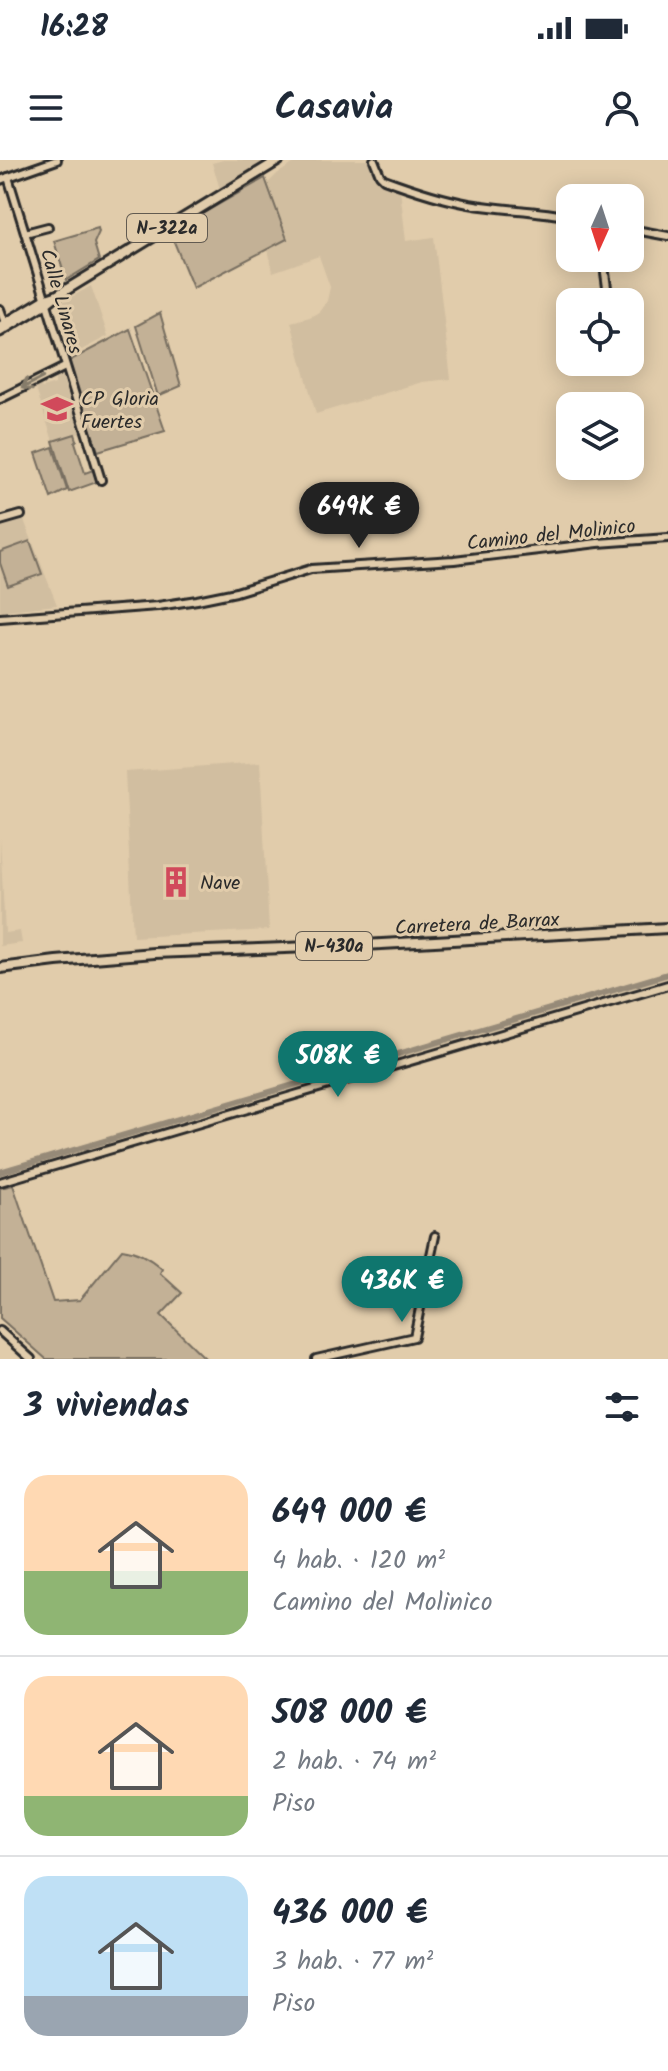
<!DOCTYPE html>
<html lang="es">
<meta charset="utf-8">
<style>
body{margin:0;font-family:Kalam,sans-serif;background:#f6f6f7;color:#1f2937;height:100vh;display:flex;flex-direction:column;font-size:30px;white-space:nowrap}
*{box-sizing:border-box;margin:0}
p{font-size:26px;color:#747a83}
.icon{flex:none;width:44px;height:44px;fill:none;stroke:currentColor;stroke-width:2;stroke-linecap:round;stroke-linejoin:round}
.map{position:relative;height:1199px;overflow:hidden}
.side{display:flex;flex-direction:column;background:#fff;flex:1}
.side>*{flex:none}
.needle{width:52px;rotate:183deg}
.buttons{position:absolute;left:556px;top:24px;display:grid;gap:16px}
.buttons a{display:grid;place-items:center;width:88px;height:88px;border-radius:16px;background:#fff;box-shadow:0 4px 20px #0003;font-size:40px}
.price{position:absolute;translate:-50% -68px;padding:0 18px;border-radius:28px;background:#0f766e;color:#fff;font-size:26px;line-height:52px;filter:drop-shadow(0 2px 4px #0008)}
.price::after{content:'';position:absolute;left:50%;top:48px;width:24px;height:18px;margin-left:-12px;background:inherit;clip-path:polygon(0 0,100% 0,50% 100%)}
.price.on{background:#222;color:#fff}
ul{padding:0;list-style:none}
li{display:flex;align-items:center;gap:24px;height:200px;padding:0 24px}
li+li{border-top:2px solid #e0e1e3}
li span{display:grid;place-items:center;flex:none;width:224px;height:160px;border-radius:24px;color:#555}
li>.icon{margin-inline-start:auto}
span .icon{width:96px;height:96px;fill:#fffc;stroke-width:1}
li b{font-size:34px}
h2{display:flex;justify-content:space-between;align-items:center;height:96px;padding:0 24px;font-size:34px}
.status{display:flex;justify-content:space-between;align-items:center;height:56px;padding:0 40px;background:#fff;direction:ltr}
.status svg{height:22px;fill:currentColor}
header{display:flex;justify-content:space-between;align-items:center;height:104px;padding:0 24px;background:#fff;font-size:36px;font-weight:600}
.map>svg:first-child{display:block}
</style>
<div class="status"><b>16:28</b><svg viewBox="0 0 49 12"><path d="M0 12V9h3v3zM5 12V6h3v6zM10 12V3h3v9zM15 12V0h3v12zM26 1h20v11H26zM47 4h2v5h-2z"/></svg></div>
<header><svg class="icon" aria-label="menu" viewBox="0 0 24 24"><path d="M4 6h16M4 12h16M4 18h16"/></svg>Casavia<svg class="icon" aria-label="person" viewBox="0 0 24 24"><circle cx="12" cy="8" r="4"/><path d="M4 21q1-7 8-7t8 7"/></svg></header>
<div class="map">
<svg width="668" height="1199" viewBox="0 0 668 1199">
<rect width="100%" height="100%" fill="#e1ccab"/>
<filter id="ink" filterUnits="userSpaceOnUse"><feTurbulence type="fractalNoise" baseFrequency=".0125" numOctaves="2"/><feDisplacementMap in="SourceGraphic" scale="16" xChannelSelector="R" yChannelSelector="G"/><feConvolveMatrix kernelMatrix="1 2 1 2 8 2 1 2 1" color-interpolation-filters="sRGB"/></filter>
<g filter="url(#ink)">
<g fill="#d1bea0">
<polygon points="223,0 270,0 220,29 212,3"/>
<polygon points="299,0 371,0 380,20 400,29 406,81 434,77 451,219 422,222 316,254 291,162 310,157 319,152 327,141 330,127 319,96 273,112 268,89 286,79 267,24 277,14"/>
<polygon points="91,126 108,176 76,193 59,144"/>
<polygon points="62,215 81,273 53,281 35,226 39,223 42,228 55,224 55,218"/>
<polygon points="24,360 57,445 0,451 0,367"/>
<polygon points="260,602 269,770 133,777 125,612"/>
<polygon points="0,679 5,773 20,771 22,783 0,786"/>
</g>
<g fill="#c3b196" stroke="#776e60" stroke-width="2">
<polygon points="265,18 287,79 193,128 170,72"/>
<polygon points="98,68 99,72 94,83 99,100 66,120 54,81"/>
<polygon points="160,153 181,226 158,236 136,166"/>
<polygon points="130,169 165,271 98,291 67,202"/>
<polygon points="75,274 77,280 75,282 85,313 93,310 97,322 69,332 53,281"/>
<polygon points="53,287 67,330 51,338 36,293"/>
<polygon points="30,381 42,414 8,426 0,403 0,392"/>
<path d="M13 1025 53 1142 80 1140 122 1089C138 1091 150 1098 162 1109L160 1113 182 1133 161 1155 206 1199H46L0 1158V1028Z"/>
</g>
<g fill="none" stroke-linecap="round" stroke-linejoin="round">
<polyline stroke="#968a78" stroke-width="6" points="0,1012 668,814"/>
<defs>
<g id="minor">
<path d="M374 0 380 15 384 19C411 29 441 39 469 44 503 50 537 50 570 57"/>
<polyline points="8,17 101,320"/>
<polyline points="0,20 57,0"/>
<polyline points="630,69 668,76"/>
<polyline points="25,73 48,67"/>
<polyline points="603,98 608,135"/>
<polyline points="0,149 5,163"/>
<polyline points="0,239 65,207"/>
<polyline points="0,361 21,355"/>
<polyline points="0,458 158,446 197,440 236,432 311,409 454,400 598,383 668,378"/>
<polyline points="0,1022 668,825"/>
<polyline points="0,1171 31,1199"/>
<polyline points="316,1199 414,1177 435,1076"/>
</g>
<g id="major">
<polyline points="0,166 45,139 54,136"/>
<polyline points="0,172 46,144 56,136"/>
</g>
<g id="highway">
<polyline points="56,136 279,0"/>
<polyline points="0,808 56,801 154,793 364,785 668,768"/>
</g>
</defs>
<use href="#minor" stroke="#2b2b2b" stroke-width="12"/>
<use href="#major" stroke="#2b2b2b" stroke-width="13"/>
<use href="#highway" stroke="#2b2b2b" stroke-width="14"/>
<use href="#minor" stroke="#e1ccab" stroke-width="6"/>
<use href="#major" stroke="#e1ccab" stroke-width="7"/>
<use href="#highway" stroke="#e1ccab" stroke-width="8"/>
</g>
<defs><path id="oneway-shaft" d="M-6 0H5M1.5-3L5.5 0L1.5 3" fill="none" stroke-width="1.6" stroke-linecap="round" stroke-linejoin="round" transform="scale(2)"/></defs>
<use stroke="#867c6b" href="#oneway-shaft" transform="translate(32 223) rotate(153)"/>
</g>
<defs>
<symbol id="school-bare" viewBox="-9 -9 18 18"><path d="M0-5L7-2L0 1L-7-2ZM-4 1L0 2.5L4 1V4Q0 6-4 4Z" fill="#d1495b" stroke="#e1ccab" stroke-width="2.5" paint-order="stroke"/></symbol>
<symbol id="building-bare" viewBox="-9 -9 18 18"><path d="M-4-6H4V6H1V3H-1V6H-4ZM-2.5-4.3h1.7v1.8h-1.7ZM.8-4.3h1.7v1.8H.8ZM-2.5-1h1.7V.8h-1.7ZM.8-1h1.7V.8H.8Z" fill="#d1495b" stroke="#e1ccab" stroke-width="2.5" paint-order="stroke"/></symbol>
</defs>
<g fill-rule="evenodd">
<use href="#school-bare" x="35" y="227" width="44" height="44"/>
<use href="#building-bare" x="154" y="700" width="44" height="44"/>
</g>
<g text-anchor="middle" stroke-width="6" stroke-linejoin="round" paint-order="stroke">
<g fill="#e1ccab" stroke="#625b51" stroke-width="2">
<rect x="127" y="54" width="80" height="28" rx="6"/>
<rect x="296" y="772" width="76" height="28" rx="6"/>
</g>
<g font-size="18" font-weight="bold" fill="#2b2b2b">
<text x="167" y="74">N-322a</text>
<text x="334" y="792">N-430a</text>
</g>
<g font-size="20" fill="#2b2b2b" stroke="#e1ccab">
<text transform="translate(62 141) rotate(74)" y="7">Calle Linares</text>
<text transform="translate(551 374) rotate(-6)" y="7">Camino del Molinico</text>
<text transform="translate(477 763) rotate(-3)" y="7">Carretera de Barrax</text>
</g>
<g font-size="20" fill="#2b2b2b" stroke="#e1ccab" text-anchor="start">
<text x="81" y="245">CP Gloria<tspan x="81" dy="23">Fuertes</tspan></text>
<text x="200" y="729">Nave</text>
</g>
</g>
</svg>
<div class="buttons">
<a><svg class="needle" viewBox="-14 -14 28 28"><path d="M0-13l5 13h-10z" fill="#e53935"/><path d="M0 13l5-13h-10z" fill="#747a83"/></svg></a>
<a><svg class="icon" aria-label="locate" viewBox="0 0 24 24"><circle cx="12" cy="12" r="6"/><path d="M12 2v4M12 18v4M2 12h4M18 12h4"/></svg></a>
<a><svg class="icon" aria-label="layers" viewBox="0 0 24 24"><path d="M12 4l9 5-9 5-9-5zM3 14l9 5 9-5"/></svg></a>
</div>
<b class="price on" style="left:359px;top:390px">649K €</b>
<b class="price" style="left:338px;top:939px">508K €</b>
<b class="price" style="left:402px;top:1164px">436K €</b>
</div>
<section class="side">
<h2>3 viviendas<svg class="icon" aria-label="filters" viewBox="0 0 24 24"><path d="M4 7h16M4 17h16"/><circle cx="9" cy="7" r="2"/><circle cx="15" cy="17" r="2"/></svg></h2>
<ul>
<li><span style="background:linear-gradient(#ffd9b3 60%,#8fb573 0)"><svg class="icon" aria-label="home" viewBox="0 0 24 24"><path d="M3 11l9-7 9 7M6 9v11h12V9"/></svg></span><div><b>649 000 €</b><p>4 hab. · 120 m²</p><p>Camino del Molinico</p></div></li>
<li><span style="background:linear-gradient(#ffd9b3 75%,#8fb573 0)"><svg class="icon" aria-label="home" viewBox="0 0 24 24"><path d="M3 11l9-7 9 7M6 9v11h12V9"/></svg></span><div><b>508 000 €</b><p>2 hab. · 74 m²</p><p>Piso</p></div></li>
<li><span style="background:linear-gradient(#bfe0f5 75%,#9aa5b1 0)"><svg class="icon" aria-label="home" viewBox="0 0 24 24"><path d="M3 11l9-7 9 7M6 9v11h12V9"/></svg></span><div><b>436 000 €</b><p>3 hab. · 77 m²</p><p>Piso</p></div></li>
</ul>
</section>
